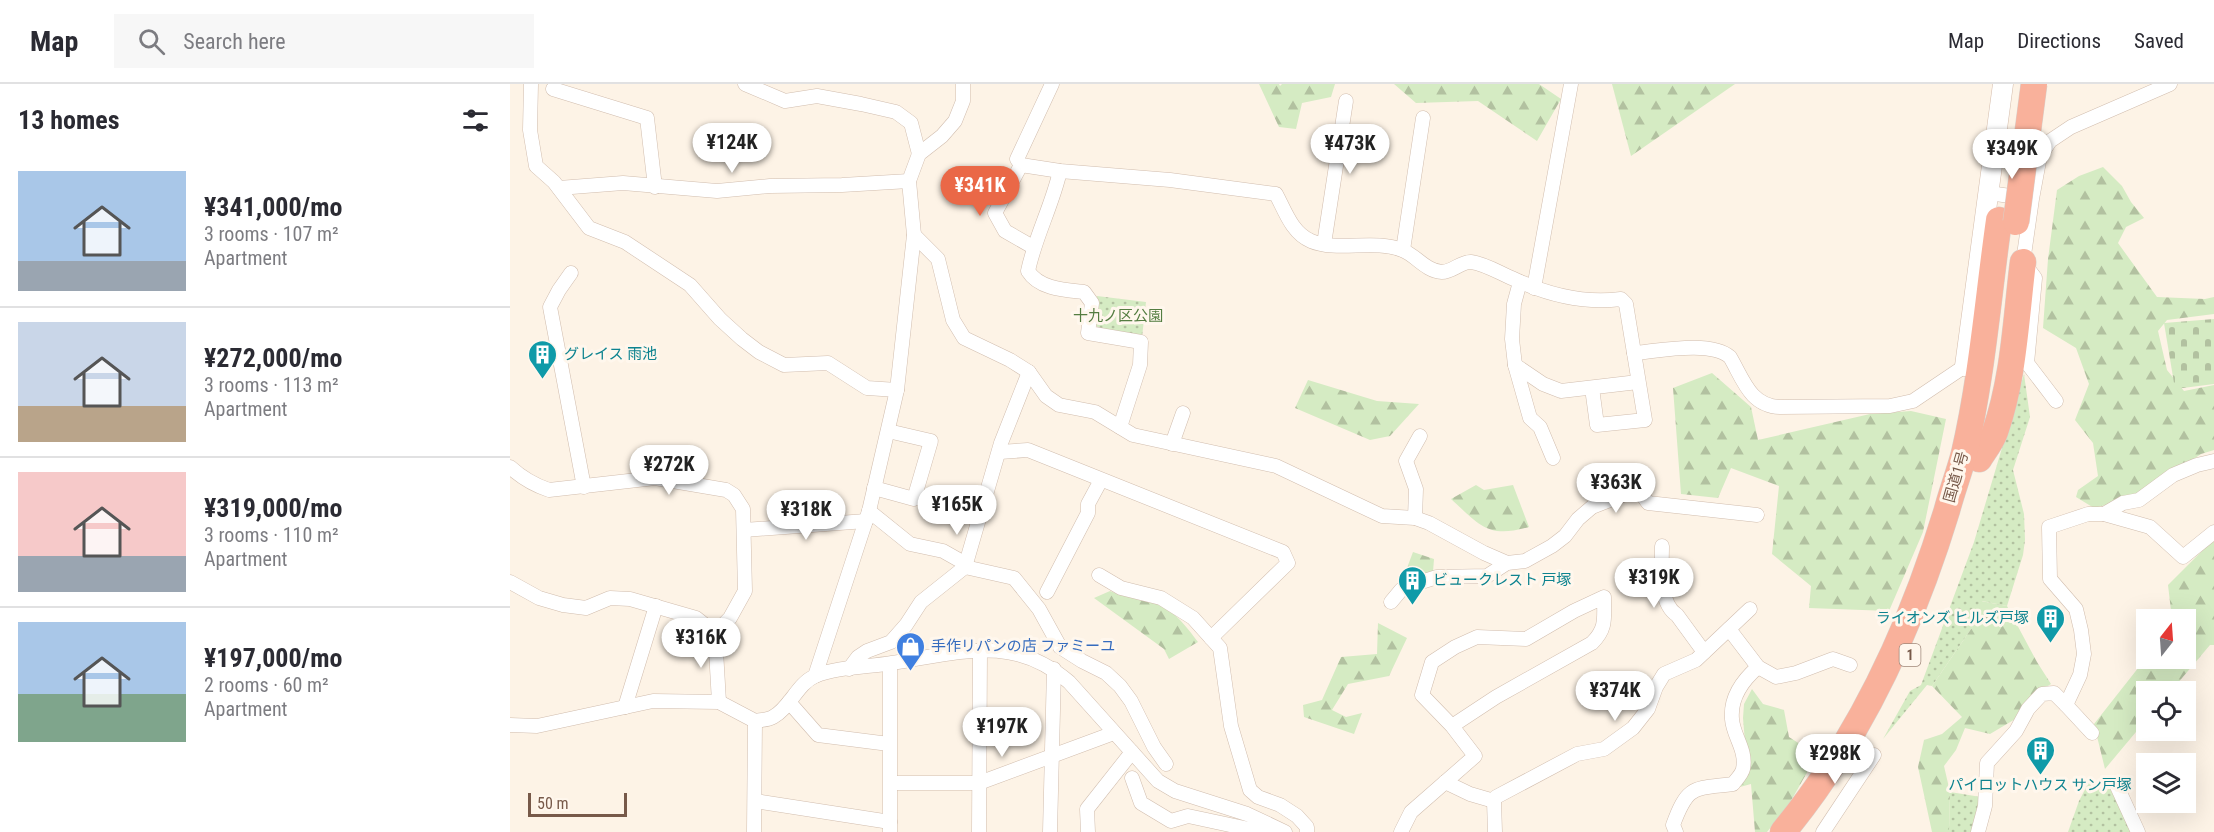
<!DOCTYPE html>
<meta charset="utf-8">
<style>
body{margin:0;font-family:"Roboto Condensed","Noto Sans JP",sans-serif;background:#f7f7f7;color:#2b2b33;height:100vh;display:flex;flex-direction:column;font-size:22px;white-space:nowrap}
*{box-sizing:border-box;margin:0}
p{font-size:20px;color:#7c7c81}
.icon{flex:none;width:33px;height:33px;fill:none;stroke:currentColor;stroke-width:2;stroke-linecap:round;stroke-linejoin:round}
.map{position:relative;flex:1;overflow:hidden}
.details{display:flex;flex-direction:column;background:#fff;width:510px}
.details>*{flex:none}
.needle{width:39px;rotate:17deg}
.buttons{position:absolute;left:1626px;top:525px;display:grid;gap:12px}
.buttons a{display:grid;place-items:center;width:60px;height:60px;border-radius:0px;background:#fff;box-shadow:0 6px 24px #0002;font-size:30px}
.scale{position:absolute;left:18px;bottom:15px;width:99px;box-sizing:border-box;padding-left:6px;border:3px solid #775949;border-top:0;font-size:16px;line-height:21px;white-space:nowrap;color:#775949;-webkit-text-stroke:4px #fff7ed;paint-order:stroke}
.price{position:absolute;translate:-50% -51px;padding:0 14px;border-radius:21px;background:#fff;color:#222;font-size:20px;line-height:39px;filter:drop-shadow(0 2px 3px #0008)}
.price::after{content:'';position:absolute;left:50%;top:36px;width:18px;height:14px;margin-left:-9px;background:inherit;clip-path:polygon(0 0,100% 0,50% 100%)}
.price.selected{background:#ea6847;color:#fff}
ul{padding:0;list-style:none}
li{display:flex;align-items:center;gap:18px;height:150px;padding:0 18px}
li+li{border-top:2px solid #e1e1e2}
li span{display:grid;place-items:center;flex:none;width:168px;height:120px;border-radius:0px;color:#555}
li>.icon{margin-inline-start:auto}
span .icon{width:72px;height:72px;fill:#fffc;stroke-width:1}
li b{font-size:26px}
h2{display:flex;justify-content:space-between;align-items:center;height:72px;padding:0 18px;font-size:26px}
header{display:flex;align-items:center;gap:36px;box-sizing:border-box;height:84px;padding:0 30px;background:#fff;border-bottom:2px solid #e1e1e2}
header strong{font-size:28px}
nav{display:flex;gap:33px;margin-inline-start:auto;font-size:21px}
.search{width:420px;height:54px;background:#f7f7f7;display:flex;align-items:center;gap:15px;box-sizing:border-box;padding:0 21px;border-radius:0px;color:#7c7c81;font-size:22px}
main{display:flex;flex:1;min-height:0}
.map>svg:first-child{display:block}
</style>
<header>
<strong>Map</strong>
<div class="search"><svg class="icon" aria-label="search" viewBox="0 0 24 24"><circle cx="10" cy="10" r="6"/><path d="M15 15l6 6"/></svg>Search here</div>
<nav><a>Map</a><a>Directions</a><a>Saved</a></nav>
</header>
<main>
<section class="details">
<h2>13 homes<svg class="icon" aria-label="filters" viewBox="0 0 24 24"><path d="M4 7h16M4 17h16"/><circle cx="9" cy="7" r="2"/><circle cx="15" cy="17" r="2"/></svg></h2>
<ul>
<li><span style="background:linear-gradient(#a9c7e8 75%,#9aa5b1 0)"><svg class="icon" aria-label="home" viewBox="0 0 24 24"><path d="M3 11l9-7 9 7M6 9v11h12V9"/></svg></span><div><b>¥341,000/mo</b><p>3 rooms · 107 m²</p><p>Apartment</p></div></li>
<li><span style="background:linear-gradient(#c9d6e8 70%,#b9a48a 0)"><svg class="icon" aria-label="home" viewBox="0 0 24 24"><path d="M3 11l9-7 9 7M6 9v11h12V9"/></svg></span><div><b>¥272,000/mo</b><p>3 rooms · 113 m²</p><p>Apartment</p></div></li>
<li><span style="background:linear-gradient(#f6c9c9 70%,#9aa5b1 0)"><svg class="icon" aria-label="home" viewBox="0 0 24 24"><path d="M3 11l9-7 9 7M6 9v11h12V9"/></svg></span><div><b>¥319,000/mo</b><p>3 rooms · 110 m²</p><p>Apartment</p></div></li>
<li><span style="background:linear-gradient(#a9c7e8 60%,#7fa58c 0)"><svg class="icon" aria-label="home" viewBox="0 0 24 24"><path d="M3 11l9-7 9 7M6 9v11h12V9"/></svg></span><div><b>¥197,000/mo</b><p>2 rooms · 60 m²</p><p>Apartment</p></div></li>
</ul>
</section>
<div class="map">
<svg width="1704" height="748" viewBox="0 0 1704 748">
<defs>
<pattern id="green-dots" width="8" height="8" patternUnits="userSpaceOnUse" patternTransform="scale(1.5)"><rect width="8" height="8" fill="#d5ebc3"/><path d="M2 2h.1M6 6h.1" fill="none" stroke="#b2c1a0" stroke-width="1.8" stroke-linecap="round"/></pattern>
<pattern id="forest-firs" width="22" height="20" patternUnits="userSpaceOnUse" patternTransform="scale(1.5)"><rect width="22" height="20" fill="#d5ebc3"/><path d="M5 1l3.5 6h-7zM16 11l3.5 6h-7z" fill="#b2c1a0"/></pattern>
<pattern id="cemetery-stones" width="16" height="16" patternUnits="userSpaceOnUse" patternTransform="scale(1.5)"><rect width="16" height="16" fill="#d5ebc3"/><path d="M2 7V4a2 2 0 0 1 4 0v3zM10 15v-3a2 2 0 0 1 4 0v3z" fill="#b2c1a0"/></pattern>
</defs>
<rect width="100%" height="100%" fill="#fdf3e6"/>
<g fill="url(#green-dots)">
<polygon points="587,212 636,218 632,253 590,246 584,239"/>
<polygon points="1514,290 1520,333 1503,386 1514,430 1515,456 1513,471 1497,522 1472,517 1470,532 1422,602 1417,601 1373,655 1400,607 1411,601 1464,458"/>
<polygon points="1580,696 1603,706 1622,748 1558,748 1569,717"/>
<polygon points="1440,708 1471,713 1463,748 1439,748"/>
</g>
<g fill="url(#forest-firs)">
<polygon points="749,0 769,0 770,2 772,0 825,0 821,13 792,19 786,45 769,43"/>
<polygon points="884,0 1029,0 1051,15 1027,57 968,17 906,19"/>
<polygon points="1102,0 1225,0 1121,72"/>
<polygon points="1593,83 1612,102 1621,118 1634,134 1616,143 1608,159 1647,213 1695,215 1704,213 1704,230 1657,236 1648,247 1657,286 1674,307 1704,301 1704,366 1691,370 1627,413 1584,424 1566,413 1568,406 1588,392 1583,359 1565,336 1579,300 1566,264 1533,244 1538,175 1547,106 1569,92"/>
<polygon points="1202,289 1241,323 1248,356 1360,330 1401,327 1436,335 1413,448 1379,527 1299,524 1301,502 1262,470 1269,402 1221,384 1208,414 1171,410 1163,304"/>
<polygon points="798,296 867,317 909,320 880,352 860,356 785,324"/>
<path d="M966 401 974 406 1003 401 1019 443C977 455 970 441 941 415Z"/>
<polygon points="1704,455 1704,561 1700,561 1661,607 1636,608 1636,636 1595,685 1584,640 1636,574 1676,574 1676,536 1662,535 1658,501"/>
<polygon points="903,468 924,475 923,488 891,500"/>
<path d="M600 507C614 513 627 514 642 518 662 523 676 542 688 558L659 575 654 565 584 514Z"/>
<polygon points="1471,517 1497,522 1527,578 1541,600 1520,613 1507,634 1480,650 1455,644 1446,666 1434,682 1440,708 1439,748 1422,748 1408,683 1414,656 1432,650 1452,633 1422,602 1470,532"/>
<polygon points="868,539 897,554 879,592 838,600 822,626 836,633 852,629 844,650 794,633 793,621 812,616 831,573 867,570"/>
<polygon points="1242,605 1253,620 1274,626 1279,653 1307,671 1278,722 1257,748 1245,748 1241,700 1230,703 1237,683 1233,634 1234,620"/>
</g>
<polygon fill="url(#cemetery-stones)" points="1704,235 1704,300 1665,305 1654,239"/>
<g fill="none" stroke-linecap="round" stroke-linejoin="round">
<defs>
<g id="street">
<polyline points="21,0 20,46 26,82 44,98 79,144 115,158 180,201 210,235 232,255 249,268 274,281 318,279 357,304 387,306"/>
<polyline points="235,0 275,17 307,12 351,20 386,28 401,39 409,70"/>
<path d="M542 0 507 75 511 81 550 87 660 96 766 110C775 127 782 149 801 157 827 168 865 155 892 166 906 171 915 187 932 188 942 188 952 177 961 178 976 180 991 190 1004 195 1038 211 1073 220 1111 215L1116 220 1135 336 1087 341 1082 304"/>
<polyline points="43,5 137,34 145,103"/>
<polyline points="511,81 485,129 495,147 523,163"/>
<path d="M550 87C542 122 525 153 518 187 529 205 555 206 574 208L582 219 578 249 631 258 630 281 610 343"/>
<polyline points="49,104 113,99 207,107 260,102 332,101 399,97"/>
<polyline points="1479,109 1514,114"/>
<polyline points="404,151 428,175 443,236 454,254 500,276 519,288 536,312 549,321 585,328 623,351 766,382 872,432 905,434 919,439 974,469 997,479"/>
<polyline points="814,160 836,17"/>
<polyline points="893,166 913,34"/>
<polyline points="61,189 49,206 40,223 74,403"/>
<polyline points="1010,198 1004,220 1002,255 1005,281 1020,334 1030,343 1043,374"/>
<polyline points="1024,204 1061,0"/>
<path d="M1124 269C1148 267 1201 256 1220 273 1233 295 1240 322 1270 323L1380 322 1403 317 1455 282"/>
<polyline points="1005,281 1033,300 1051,307 1128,298"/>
<polyline points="1546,317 1517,279 1525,194 1513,178 1522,115 1530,72 1540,57 1561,43 1660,0"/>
<polyline points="662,360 673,329"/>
<polyline points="490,368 518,366 773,468 778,479 701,554"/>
<path d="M0 383C12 394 24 401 39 406L145 394 216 406 224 411 233 425 235 507 220 534 205 549"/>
<polyline points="364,404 404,415 421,357 378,347"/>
<polyline points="359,427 400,460 433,467 456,480"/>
<polyline points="1594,430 1613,419 1629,416 1663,391 1687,381 1704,377"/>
<polyline points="905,434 906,405 896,377 910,352"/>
<polyline points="234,446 356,437"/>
<path d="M1152 462C1152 481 1148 519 1167 531L1194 568"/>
<polyline points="455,483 504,494 529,525 550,563 572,577 596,589 610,602 621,617 644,663 656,680"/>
<polyline points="589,491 611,504 651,514 683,534 710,564 721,642 740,706 748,713 770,721 787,732 797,743 797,748"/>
<polyline points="0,498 29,514 53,521 76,524 100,514 120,515 186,534 205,549 209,618"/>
<polyline points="537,508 578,429 578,420 591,396"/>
<polyline points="881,518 891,506 908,499 927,493 977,492 997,479 1015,477 1042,462 1055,452 1068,435 1082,423 1128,405 1138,419 1247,431"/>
<polyline points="1219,545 1248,583 1266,593 1286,589 1323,575 1340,581"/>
<polyline points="380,580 380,748"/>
<polyline points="339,585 348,573 357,567 381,558 396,541 411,518 455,483 491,359 519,288"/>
<polyline points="305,592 359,427 387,306 404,151 399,97 409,70 432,52 445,37 453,17 453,0"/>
<polyline points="279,618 308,651 379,660"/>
<polyline points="1556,621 1582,649"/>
<polyline points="115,623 146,522"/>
<path d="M0 641 27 642 143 617 209 618 245 637C250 636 258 636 263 633 280 624 287 600 305 592 327 583 358 583 382 579 448 569 503 549 559 598L648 697 665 707 737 730 775 748"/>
<polyline points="622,694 631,719 661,737 678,732 753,748"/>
<polyline points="935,698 960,710 984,717 986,713 1067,670 1094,665 1123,644 1138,625 1146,603 1154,590 1186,576 1240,525"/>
<polyline points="381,699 469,699 604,649"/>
<polyline points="1606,700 1628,748"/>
<polyline points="245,717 380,738"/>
<polyline points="984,717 985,748"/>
<polyline points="244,748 245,637"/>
<polyline points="469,748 470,566"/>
<polyline points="540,748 544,585"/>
<polyline points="578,748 577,725 622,668"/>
<path d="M891 748 901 728 965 672 942 642 912 611 922 578 945 563 967 553 1016 555 1064 527 1094 513C1094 534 1097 544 1082 559L986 613 942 642"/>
<path d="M1166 748 1163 741C1178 700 1184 705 1223 700 1226 696 1232 690 1233 685 1237 666 1223 652 1222 635 1220 613 1233 596 1248 583"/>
<polyline points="1313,748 1364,671"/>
<polyline points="1468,748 1475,722 1477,679 1506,647 1518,625 1532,610 1544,609 1556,621 1570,591 1574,570 1571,546 1566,525 1540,495 1539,443 1578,430 1594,430 1640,443 1673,473 1704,448"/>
</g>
<polyline id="secondary" points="1455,282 1493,0"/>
<g id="highway">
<path d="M1469 375C1474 367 1482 357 1485 348 1504 294 1506 234 1513 178"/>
<path d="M1273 748C1350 655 1402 541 1437 426 1442 407 1449 389 1454 370 1472 293 1478 213 1489 136"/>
</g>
</defs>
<use href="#street" stroke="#d1bdae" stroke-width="15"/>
<use href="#secondary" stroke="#d4bcab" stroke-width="21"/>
<use href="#highway" stroke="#d9d1cc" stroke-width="27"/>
<use href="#street" stroke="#fff" stroke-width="14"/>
<use href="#secondary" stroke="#fff" stroke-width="20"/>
<use href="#highway" stroke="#f9b19b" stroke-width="26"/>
<defs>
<polyline id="highway-bridge" points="1506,138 1524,0"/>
</defs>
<use href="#highway-bridge" stroke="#d9d1cc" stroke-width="27" stroke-linecap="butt"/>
<use href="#highway-bridge" stroke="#f9b19b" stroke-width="26"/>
</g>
<defs>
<symbol id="building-pin" viewBox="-11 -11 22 30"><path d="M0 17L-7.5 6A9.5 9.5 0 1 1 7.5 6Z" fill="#0f9aa8" stroke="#fff7ed"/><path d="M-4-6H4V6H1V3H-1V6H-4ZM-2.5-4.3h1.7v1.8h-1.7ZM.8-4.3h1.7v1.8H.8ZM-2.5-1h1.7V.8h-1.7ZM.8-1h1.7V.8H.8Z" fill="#fff"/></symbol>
<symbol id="shop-pin" viewBox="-11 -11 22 30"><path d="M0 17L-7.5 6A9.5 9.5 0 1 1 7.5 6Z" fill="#3f7fe0" stroke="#fff7ed"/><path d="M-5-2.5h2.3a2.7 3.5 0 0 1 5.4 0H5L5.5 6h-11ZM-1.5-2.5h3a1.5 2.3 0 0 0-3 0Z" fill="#fff"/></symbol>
</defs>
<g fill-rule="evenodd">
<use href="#building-pin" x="16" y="254" width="33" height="45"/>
<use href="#building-pin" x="886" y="480" width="33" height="45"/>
<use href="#building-pin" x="1524" y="518" width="33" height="45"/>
<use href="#shop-pin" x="384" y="546" width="33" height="45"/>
<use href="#building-pin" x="1514" y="650" width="33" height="45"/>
</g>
<g text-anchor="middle" stroke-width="6" stroke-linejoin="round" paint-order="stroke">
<rect fill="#fff7ed" stroke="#a0887a" stroke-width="1.5" x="1389.5" y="560" width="21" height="22" rx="4.5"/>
<g font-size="14" font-weight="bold" fill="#775949">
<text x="1400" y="576">1</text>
</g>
<g font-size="15" fill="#547d41" stroke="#fff7ed">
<text x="608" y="237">十九ノ区公園</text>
</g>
<g font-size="15" fill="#0d838f" stroke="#fff7ed" text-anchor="start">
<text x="54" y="275">グレイス 雨池</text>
<text x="923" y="501">ビュークレスト 戸塚</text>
<text x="1519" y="539" text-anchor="end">ライオンズ ヒルズ戸塚</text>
<text x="1530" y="706" text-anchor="middle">パイロットハウス サン戸塚</text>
</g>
<g font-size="15" fill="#775949" stroke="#fff7ed">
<text transform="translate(1446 393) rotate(-74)" y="5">国道1号</text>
</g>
<g font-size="15" fill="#366cbe" stroke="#fff7ed" text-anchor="start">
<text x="421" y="567">手作リパンの店 ファミーユ</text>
</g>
</g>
</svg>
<div class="buttons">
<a><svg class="needle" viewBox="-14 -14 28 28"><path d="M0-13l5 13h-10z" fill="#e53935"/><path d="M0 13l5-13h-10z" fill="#7c7c81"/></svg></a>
<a><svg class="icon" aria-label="locate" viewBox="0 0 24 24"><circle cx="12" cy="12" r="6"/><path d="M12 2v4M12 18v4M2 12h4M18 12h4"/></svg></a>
<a><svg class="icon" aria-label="layers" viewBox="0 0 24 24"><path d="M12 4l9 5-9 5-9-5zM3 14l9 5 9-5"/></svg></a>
</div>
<div class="scale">50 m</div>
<b class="price" style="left:222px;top:90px">¥124K</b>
<b class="price" style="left:840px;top:91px">¥473K</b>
<b class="price" style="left:1502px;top:96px">¥349K</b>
<b class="price selected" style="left:470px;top:133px">¥341K</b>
<b class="price" style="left:159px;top:412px">¥272K</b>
<b class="price" style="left:1106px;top:430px">¥363K</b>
<b class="price" style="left:447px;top:452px">¥165K</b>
<b class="price" style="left:296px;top:457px">¥318K</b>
<b class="price" style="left:1144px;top:525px">¥319K</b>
<b class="price" style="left:191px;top:585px">¥316K</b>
<b class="price" style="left:1105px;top:638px">¥374K</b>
<b class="price" style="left:492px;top:674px">¥197K</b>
<b class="price" style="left:1325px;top:701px">¥298K</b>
</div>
</main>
